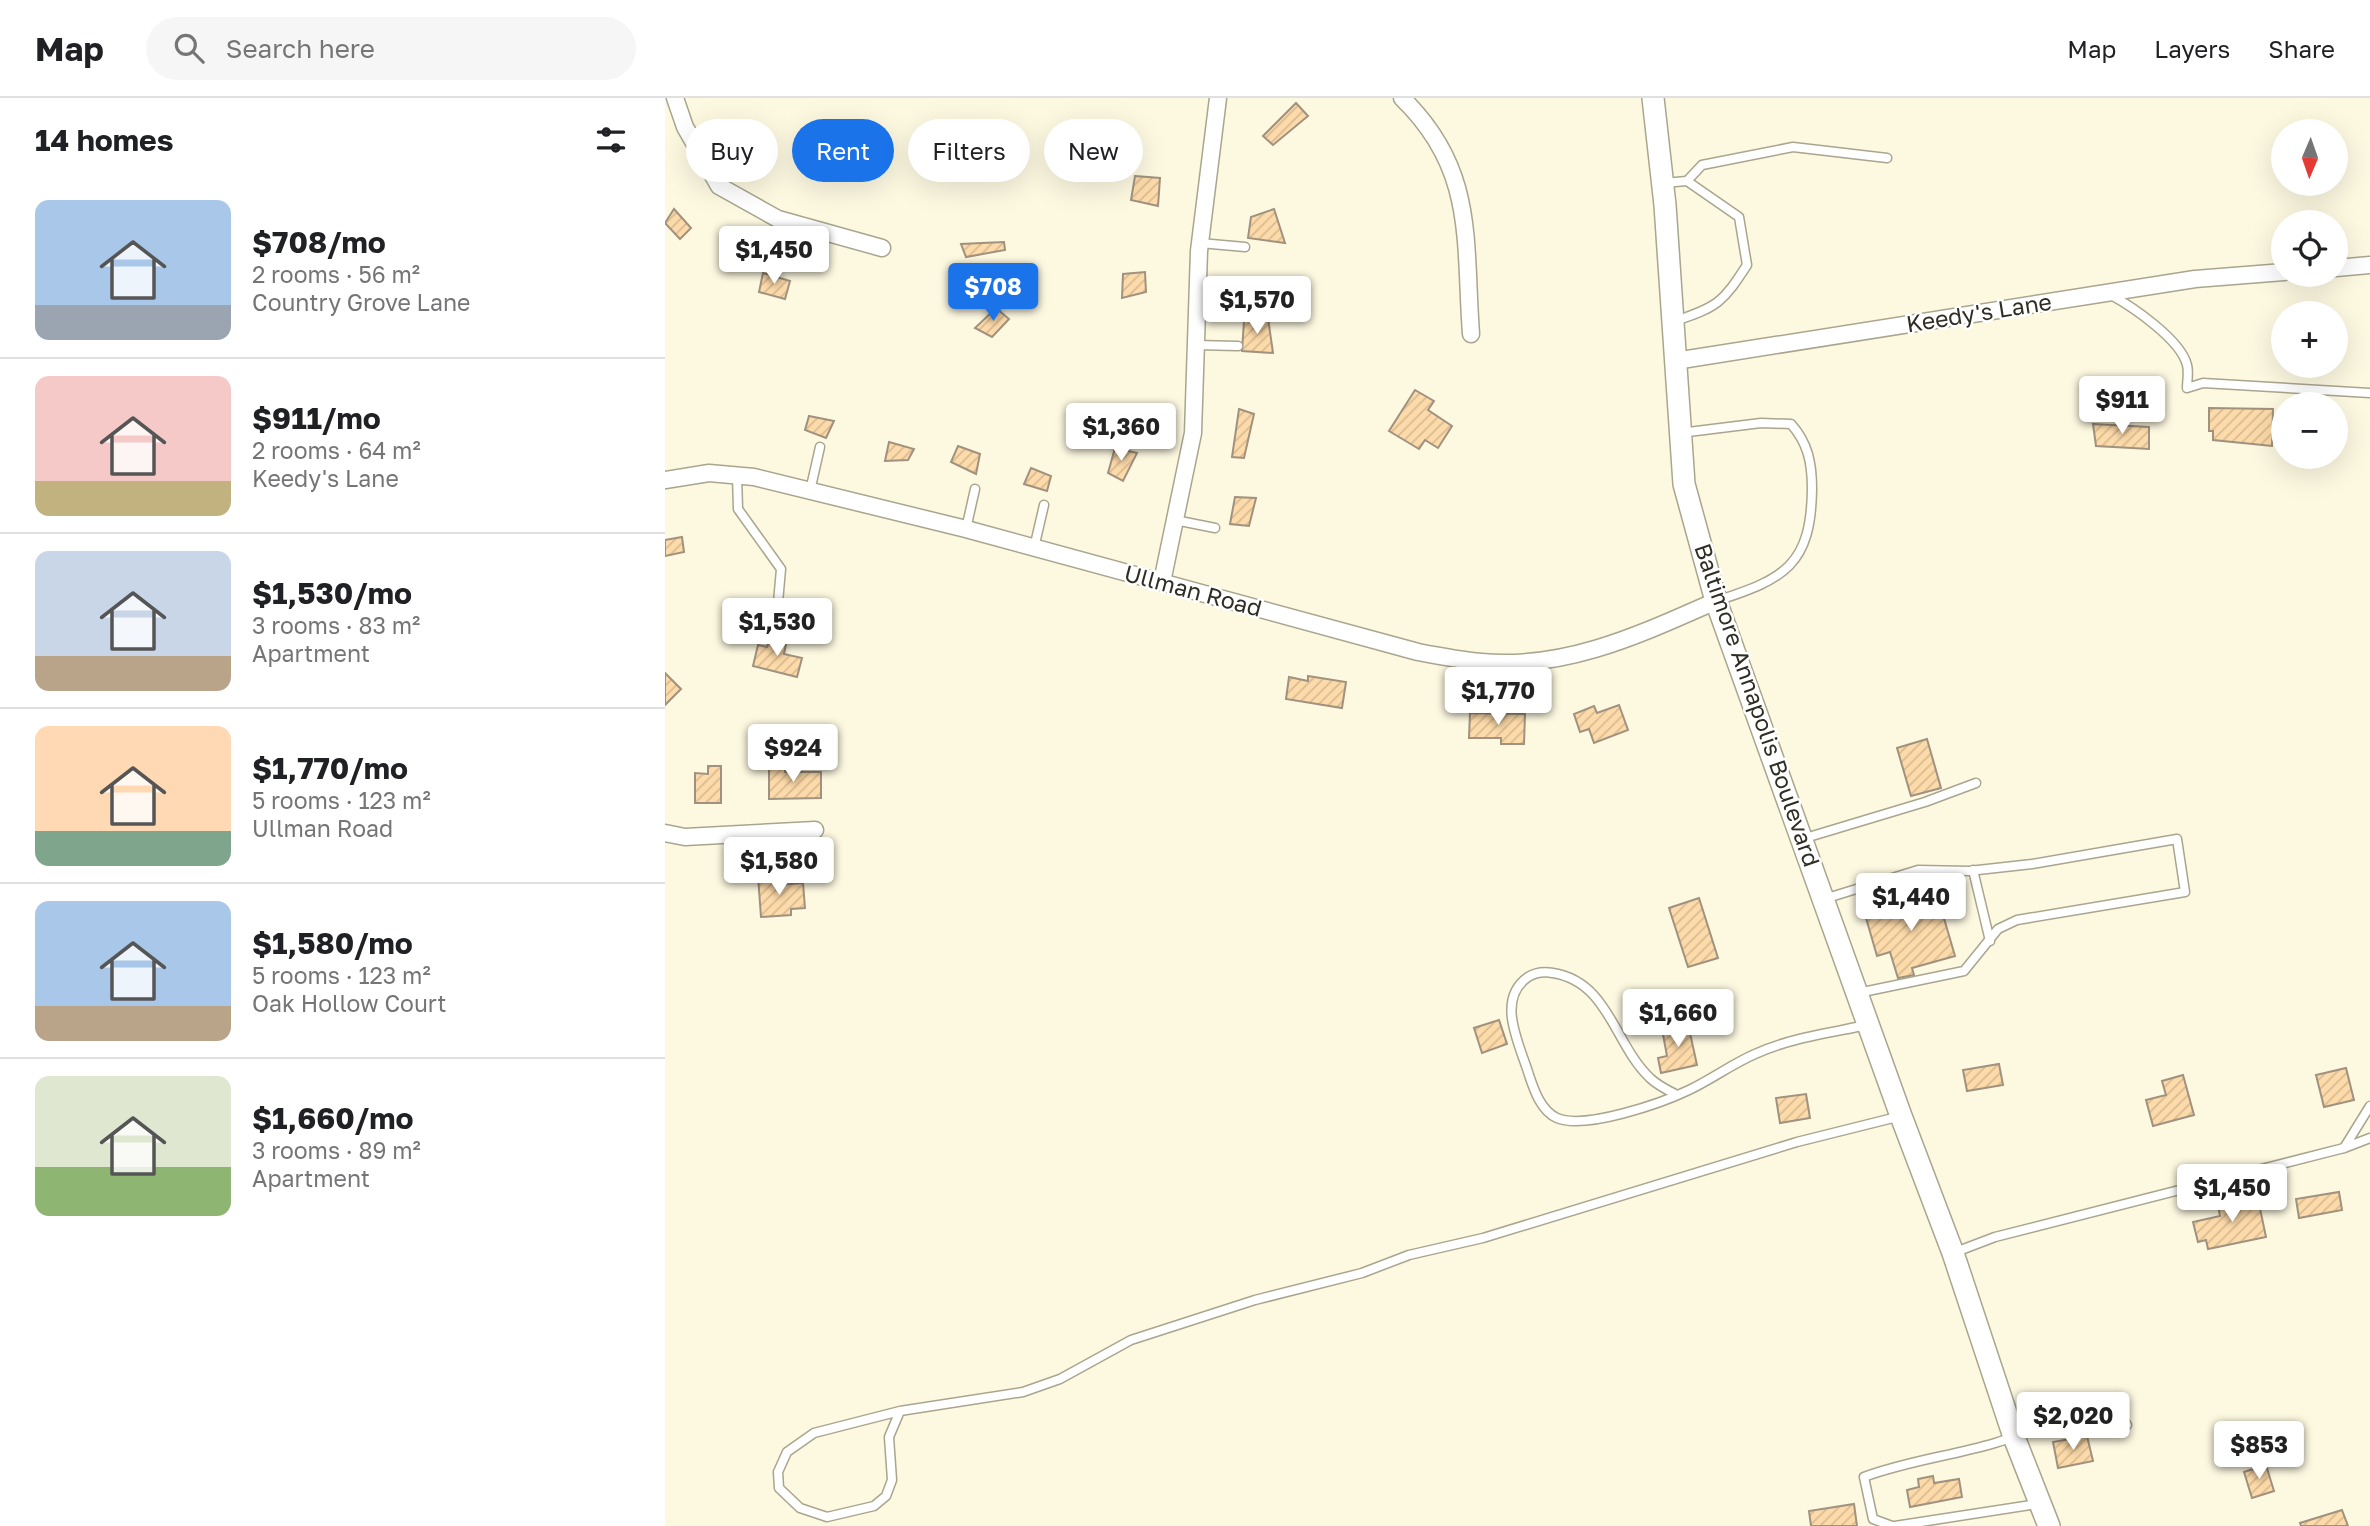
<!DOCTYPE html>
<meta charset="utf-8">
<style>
body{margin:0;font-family:"Golos Text",sans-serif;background:#f6f6f6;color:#202124;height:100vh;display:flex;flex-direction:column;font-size:26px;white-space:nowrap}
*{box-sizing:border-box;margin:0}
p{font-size:23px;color:#757577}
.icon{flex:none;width:38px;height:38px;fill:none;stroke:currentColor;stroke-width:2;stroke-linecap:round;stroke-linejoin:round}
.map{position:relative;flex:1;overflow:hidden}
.side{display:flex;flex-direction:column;background:#fff;width:665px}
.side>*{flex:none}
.hud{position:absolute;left:21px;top:21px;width:665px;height:63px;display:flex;gap:14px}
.needle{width:46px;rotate:182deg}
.tools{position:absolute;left:1606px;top:21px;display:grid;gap:14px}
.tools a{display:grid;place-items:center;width:77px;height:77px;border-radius:50%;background:#fff;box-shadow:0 7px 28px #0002;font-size:35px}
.price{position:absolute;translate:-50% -60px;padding:0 16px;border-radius:7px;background:#fff;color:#222;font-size:23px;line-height:46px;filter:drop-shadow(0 2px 4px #0008)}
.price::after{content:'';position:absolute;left:50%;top:42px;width:21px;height:16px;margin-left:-10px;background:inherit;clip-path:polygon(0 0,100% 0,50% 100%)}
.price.selected{background:#1a73e8;color:#fff}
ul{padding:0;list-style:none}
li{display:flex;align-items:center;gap:21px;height:175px;padding:0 35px}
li+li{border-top:2px solid #e0e0e0}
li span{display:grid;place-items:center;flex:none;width:196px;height:140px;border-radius:14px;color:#555}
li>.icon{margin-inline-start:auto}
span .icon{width:84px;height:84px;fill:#fffc;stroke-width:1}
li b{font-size:30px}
h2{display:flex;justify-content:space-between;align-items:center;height:84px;padding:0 35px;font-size:30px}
.tag{padding:0 24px;border-radius:32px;background:#fff;box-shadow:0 7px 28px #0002;font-size:24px;line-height:63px}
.tag.selected{background:#1a73e8;color:#fff}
header{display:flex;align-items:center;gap:42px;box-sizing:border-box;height:98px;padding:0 35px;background:#fff;border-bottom:2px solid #e0e0e0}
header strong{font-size:33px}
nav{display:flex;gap:38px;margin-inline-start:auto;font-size:24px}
.search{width:490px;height:63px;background:#f6f6f6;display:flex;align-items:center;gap:18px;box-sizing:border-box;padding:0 24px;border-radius:38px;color:#757577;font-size:26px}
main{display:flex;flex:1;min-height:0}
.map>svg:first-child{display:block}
</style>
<header>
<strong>Map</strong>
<div class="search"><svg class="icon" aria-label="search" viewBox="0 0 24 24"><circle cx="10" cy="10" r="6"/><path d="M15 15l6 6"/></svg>Search here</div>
<nav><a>Map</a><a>Layers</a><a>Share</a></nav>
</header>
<main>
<section class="side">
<h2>14 homes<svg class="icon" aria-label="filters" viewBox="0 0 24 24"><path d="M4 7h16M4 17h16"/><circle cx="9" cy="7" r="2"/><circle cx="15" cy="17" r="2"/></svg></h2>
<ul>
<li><span style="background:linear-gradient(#a9c7e8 75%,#9aa5b1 0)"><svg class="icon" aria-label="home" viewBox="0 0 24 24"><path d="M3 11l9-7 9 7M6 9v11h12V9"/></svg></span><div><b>$708/mo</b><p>2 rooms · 56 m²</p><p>Country Grove Lane</p></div></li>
<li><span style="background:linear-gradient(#f6c9c9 75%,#c2b280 0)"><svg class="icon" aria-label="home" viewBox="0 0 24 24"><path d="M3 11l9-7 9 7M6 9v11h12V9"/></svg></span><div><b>$911/mo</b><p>2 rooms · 64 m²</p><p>Keedy's Lane</p></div></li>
<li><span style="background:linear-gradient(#c9d6e8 75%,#b9a48a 0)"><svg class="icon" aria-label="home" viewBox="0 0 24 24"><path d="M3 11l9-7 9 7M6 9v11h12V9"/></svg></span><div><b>$1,530/mo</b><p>3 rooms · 83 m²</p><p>Apartment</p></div></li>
<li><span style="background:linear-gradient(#ffd9b3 75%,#7fa58c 0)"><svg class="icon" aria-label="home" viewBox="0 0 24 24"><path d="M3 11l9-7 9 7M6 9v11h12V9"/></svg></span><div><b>$1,770/mo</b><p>5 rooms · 123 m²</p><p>Ullman Road</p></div></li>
<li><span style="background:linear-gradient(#a9c7e8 75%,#b9a48a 0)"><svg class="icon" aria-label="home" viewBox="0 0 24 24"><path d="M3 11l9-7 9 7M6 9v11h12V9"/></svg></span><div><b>$1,580/mo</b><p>5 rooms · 123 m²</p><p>Oak Hollow Court</p></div></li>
<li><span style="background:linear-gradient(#dfe7d0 65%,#8fb573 0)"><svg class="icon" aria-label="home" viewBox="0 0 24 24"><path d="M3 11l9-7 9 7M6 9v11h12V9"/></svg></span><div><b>$1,660/mo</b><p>3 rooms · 89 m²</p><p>Apartment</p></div></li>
</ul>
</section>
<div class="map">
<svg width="1705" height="1428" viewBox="0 0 1705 1428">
<defs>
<pattern id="building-hatch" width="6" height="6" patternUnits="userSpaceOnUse" patternTransform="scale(1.75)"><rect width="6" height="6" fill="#fddaa9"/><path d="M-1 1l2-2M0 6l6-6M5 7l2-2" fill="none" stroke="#d9bb91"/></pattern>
</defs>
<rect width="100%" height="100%" fill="#fdf8e0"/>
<g fill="url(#building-hatch)" stroke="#a0927e" stroke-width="2">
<polygon points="631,5 643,18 608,47 598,38"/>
<polygon points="470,78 495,80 493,108 466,102"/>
<polygon points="9,111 26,130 15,141 0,125"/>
<polygon points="609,111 620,145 583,140 586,119"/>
<polygon points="339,144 340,152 301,159 296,146"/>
<polygon points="480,174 481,194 457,200 458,176"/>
<polygon points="98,175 125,183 120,201 94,194"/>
<polygon points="331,210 344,221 327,239 310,230"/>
<polygon points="603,220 608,255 577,253 579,223"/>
<polygon points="750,292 769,303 763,312 787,328 773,350 760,342 754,351 724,333"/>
<polygon points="1544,310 1608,311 1607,348 1548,342 1548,333 1544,333"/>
<polygon points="574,311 589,316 579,360 567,359"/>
<polygon points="144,318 169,323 161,340 140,332"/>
<polygon points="1428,326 1484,329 1484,351 1431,348"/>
<polygon points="224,344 249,351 243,362 220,363"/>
<polygon points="293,348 315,356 311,376 286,364"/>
<polygon points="450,350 472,355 458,383 443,375"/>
<polygon points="366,370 386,378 382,393 359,386"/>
<polygon points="570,399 591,400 584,428 565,426"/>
<polygon points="17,439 19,454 0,458 0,442"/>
<polygon points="105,537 122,541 119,556 137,560 132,579 88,568 93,547 102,549"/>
<polygon points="0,575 16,591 0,607"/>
<polygon points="643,578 681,584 677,610 621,601 624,579 643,583"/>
<polygon points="954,607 963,632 929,645 924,631 915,634 909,616 929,608 932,615"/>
<polygon points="805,615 860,616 859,646 836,646 836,640 804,640"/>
<polygon points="1262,641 1276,690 1246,698 1232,650"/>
<polygon points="104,667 120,667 120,674 156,674 156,700 104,701"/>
<polygon points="43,668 56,668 56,705 30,705 30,675 43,676"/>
<polygon points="114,776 114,787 138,785 140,810 126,811 126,817 96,819 93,778"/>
<polygon points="1271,793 1290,858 1247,870 1249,877 1233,880 1225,854 1212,858 1199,813"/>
<polygon points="1034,800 1053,860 1023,869 1004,810"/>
<polygon points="834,922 842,946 817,955 809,930"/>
<polygon points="1023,926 1032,967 996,975 993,960 1002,958 997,931"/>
<polygon points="1334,966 1338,987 1302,993 1298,972"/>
<polygon points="1681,970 1689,1002 1659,1009 1651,977"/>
<polygon points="1518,977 1529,1017 1488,1028 1481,1002 1501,997 1497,983"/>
<polygon points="1141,996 1145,1020 1115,1025 1111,1000"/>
<polygon points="1674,1094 1677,1112 1634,1120 1631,1101"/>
<polygon points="1565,1099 1567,1107 1593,1101 1601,1139 1543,1151 1541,1142 1533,1144 1528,1124 1555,1118 1552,1102"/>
<polygon points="1422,1338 1428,1363 1393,1370 1388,1344"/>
<polygon points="1601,1367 1609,1393 1587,1400 1579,1374"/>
<polygon points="1268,1378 1269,1385 1294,1381 1297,1399 1245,1409 1242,1392 1254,1389 1253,1381"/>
<polygon points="1189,1406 1192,1428 1146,1428 1144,1413"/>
<polygon points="1677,1412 1683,1428 1636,1428 1635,1425"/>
</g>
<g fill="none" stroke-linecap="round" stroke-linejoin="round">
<defs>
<g id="service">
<polyline points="1022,83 1037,67 1128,49 1222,60"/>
<path d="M998 85 1022 83 1074 119 1082 167C1058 204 1053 209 1010 223"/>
<polyline points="535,145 580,149"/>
<path d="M1446 197C1468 209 1516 242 1522 267 1524 274 1522 283 1522 290L1538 285 1705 295"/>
<polyline points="531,247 573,248"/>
<path d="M1015 335 1096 325 1126 326C1143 345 1147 365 1147 391 1146 467 1120 481 1051 503"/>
<polyline points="72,377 73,411 116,471 111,527"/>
<polyline points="145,393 155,349"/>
<polyline points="510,422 550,430"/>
<polyline points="301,431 310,391"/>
<polyline points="369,450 379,407"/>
<polyline points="1137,741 1260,704 1311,685"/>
<polyline points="1308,772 1325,843"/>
<polyline points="1159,801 1253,772 1304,773 1367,766 1512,741 1520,794 1352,822 1333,831 1299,873 1193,895"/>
<path d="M1012 997C1002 992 992 987 985 980 949 946 944 884 888 875 878 873 871 874 863 879 830 902 855 947 864 977 869 992 876 1013 892 1020 920 1032 997 1005 1024 992 1047 981 1067 966 1090 956 1125 940 1164 935 1202 927"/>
<polyline points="1679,1050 1705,1008"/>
<polyline points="1288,1155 1330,1139 1679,1050 1705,1040"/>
<polyline points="235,1313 224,1339 227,1382 221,1398 209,1408 162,1419 135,1410 114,1390 113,1374 122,1354 149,1335 235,1313 358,1294 395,1281 466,1242 590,1202 697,1175 744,1157 818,1140 1132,1044 1236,1018"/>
<path d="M1227 1428 1208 1421 1199 1379C1242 1363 1286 1358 1330 1345 1363 1335 1400 1319 1434 1316 1446 1315 1456 1317 1462 1327"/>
<polyline points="1230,1428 1372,1406"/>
</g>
<g id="minor">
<polyline points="10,0 20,29 54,88 113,121 217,150"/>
<path d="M737 0C811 72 799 142 806 236"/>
<polyline points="1671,170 1705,167"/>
<polyline points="1010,263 1530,181 1619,174"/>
<path d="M0 382 44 375 89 379 301 431 753 554C774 558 795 562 816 564 901 572 976 536 1051 503"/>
<polyline points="497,484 528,335 534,153 553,0"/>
<polyline points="0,735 20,739 150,732"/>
</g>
<polyline id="secondary" points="988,0 1000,107 1019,386 1051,503 1236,1018 1288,1155 1349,1339 1384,1428"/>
</defs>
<use href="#service" stroke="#a9a58e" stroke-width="11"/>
<use href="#minor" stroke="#a9a58e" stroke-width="19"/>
<use href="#secondary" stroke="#a9a58e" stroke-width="24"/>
<use href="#service" stroke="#fff" stroke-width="8"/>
<use href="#minor" stroke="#fff" stroke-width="16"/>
<use href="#secondary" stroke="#fff" stroke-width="21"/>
</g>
<g text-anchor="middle" stroke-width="5" stroke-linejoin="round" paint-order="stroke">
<g font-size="23" fill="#302e24" stroke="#fff">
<text transform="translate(1314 215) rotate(-9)" y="8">Keedy's Lane</text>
<text transform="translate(528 493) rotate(15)" y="8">Ullman Road</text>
<text transform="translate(1092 607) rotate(71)" y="8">Baltimore Annapolis Boulevard</text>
</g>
</g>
</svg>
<div class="tools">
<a><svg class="needle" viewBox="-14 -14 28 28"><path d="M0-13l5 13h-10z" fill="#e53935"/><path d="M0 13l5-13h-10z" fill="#757577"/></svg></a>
<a><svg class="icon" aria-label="locate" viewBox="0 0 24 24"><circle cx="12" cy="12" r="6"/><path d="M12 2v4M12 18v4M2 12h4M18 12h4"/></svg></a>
<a>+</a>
<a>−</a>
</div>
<b class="price" style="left:109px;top:188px">$1,450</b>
<b class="price selected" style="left:328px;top:225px">$708</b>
<b class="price" style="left:592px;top:238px">$1,570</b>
<b class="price" style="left:1457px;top:338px">$911</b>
<b class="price" style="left:456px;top:365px">$1,360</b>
<b class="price" style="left:112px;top:560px">$1,530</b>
<b class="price" style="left:833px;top:629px">$1,770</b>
<b class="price" style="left:128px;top:686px">$924</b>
<b class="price" style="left:114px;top:799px">$1,580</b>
<b class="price" style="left:1246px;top:835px">$1,440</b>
<b class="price" style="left:1013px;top:951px">$1,660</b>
<b class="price" style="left:1567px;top:1126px">$1,450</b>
<b class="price" style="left:1408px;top:1354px">$2,020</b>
<b class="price" style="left:1594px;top:1383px">$853</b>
<div class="hud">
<a class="tag">Buy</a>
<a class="tag selected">Rent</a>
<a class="tag">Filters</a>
<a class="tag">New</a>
</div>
</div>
</main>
